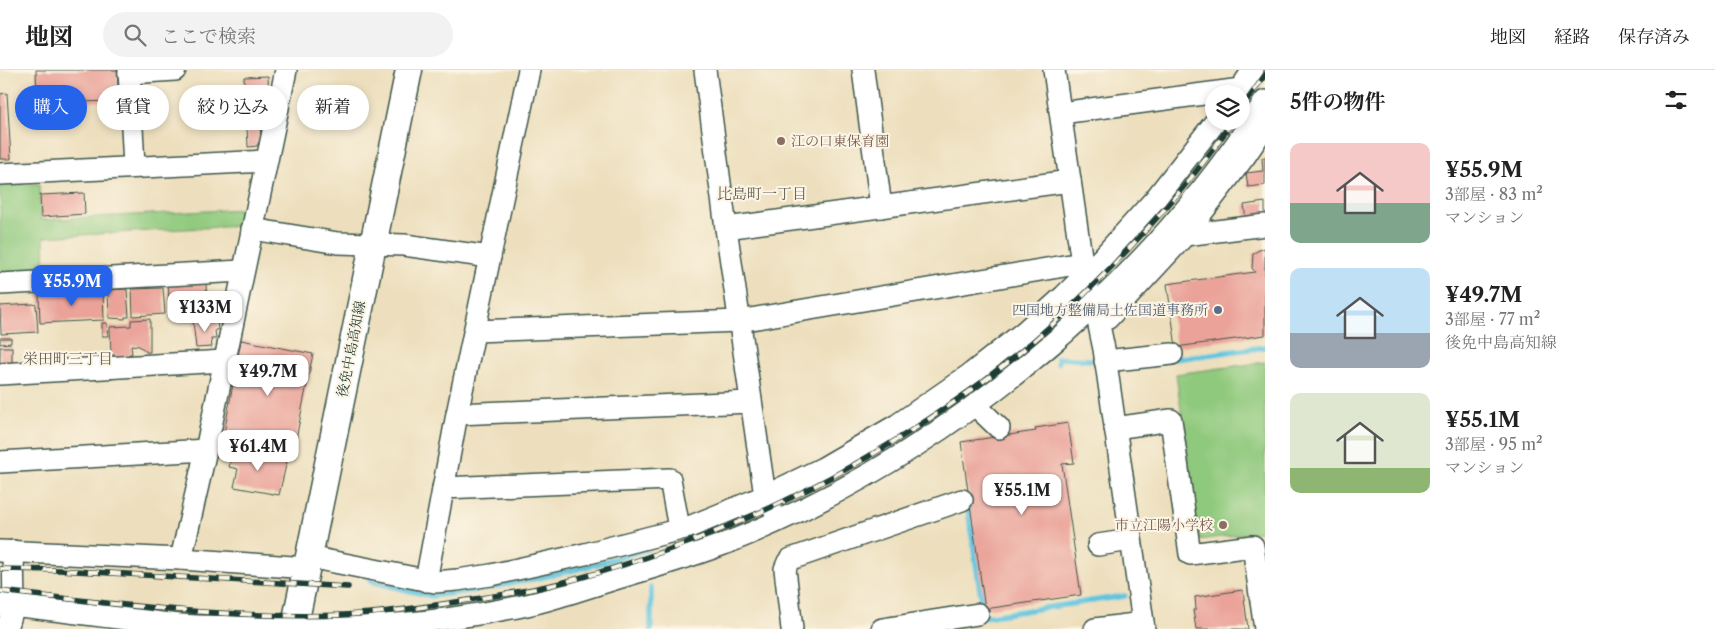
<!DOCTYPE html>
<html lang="ja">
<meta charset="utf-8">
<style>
body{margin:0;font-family:"Libre Caslon Text","Noto Serif JP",serif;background:#f2f2f2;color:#222;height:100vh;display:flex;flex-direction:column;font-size:19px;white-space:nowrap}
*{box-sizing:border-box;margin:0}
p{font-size:16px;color:#767676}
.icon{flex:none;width:28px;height:28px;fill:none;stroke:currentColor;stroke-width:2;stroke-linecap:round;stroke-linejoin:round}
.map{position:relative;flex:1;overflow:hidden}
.sheet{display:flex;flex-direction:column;background:#fff;width:450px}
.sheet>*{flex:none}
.hud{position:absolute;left:15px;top:15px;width:475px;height:45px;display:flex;gap:10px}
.fabs{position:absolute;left:1205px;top:15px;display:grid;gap:10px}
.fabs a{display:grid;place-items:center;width:45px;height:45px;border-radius:50%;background:#fff;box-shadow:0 2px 8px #0003;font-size:25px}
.price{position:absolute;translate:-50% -42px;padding:0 11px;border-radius:10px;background:#fff;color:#222;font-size:16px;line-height:32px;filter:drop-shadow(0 1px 2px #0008)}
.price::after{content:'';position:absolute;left:50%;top:30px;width:15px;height:11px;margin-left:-8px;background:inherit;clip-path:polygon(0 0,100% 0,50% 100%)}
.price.selected{background:#2563eb;color:#fff}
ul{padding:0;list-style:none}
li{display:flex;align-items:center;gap:15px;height:125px;padding:0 25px}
li span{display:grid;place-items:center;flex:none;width:140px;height:100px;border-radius:10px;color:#555}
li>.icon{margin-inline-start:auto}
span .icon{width:60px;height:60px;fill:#fffc;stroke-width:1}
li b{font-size:21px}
h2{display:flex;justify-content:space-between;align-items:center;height:60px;padding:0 25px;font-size:21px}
.pill{padding:0 18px;border-radius:22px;background:#fff;box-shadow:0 2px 8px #0003;font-size:18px;line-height:45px}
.pill.selected{background:#2563eb;color:#fff}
header{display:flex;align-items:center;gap:30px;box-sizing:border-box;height:70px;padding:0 25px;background:#fff;border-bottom:1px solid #e0e0e0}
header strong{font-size:24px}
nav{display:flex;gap:28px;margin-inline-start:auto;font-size:18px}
.search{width:350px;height:45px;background:#f2f2f2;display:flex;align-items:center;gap:12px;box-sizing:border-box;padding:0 18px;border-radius:28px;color:#767676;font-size:19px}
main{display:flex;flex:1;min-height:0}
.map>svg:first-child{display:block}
</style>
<header>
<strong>地図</strong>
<div class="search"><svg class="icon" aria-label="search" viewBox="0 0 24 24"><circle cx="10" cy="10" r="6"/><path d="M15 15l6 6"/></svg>ここで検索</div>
<nav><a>地図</a><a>経路</a><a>保存済み</a></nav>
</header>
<main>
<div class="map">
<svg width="1265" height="559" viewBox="0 0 1265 559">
<rect width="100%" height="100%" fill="#fcf5e5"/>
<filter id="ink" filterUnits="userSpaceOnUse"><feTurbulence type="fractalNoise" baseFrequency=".02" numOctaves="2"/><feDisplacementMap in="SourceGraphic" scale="10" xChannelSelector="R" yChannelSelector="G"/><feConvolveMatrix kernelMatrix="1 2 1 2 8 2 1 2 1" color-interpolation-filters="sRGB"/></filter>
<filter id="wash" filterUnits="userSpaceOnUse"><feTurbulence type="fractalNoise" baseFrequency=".0096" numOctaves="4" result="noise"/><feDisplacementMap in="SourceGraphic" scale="20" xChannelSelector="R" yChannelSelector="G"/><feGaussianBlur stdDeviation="1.12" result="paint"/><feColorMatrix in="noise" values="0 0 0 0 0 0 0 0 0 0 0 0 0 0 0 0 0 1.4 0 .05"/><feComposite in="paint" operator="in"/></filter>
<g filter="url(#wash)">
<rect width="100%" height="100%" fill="#eddfbd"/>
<g fill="#8fc97d" stroke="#578358">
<polygon points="39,114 41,150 242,139 239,156 44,167 45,203 0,206 0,115"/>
<polygon points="1265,292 1265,461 1199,470 1176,304"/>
</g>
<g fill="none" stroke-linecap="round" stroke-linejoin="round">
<g stroke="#61c5df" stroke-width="5.5">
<polyline points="1175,289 1265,277"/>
<polyline points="1058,293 1058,288 1090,290"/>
<polyline points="968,439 984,547 1125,526"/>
<polyline points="370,511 432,526 477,520 533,509 586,497 644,480 647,480"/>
<polyline points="651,518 651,559"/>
</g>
</g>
<g id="blocks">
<g fill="#eaa299">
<polygon points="36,0 117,0 118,17 114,17 114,31 40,33 40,31 37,31"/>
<polygon points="268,6 269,27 245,28 244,7"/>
<polygon points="7,23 11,89 0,89 0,24"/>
<polygon points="267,29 268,41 265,41 265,46 260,46 260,51 245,51 246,56 243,56 243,58 217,58 216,37 231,37 231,34 245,33 245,30"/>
<polygon points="247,57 260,57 261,68 257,76 248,77"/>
<polygon points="1262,88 1265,88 1265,115 1248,117 1246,103 1263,101"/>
<polygon points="84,123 85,144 41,147 40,125"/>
<polygon points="1265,132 1265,147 1246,150 1244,135"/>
<polygon points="1265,178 1265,265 1176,277 1167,214 1255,202 1252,198 1253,184 1257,181"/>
<polygon points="206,212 207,237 205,237 205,240 171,241 171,239 170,239 168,214"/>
<polygon points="163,218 165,244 133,246 132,219"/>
<polygon points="126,219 127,220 129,247 125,247 125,249 109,248 108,220"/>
<polygon points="70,220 75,220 75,223 103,222 104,250 40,253 39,225 70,224"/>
<polygon points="33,234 36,235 38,262 1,264 0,236"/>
<polygon points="150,249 150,282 146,282 145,280 139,276 131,275 132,284 129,284 129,286 115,287 115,285 111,285 110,257 131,256 131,250"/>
<polygon points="217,249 218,260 215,260 216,269 211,269 212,277 196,278 193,251"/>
<polygon points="102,253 107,253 108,266 102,266"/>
<polygon points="0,268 11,268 11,273 0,274"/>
<polygon points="241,270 313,284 293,384 223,369"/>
<rect x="0" y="277" width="12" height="18"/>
<polygon points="1068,353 1074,393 1062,394 1081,525 985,539 961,372 1036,361 1035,358"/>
<polygon points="233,380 287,391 279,425 234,417 238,399 229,397"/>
<polygon points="1243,520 1248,559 1196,559 1193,540 1196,540 1195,527"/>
</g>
</g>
</g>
<g filter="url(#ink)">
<use href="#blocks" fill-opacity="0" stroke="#3e5549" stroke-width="1"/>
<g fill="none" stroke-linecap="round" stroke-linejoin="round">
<defs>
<g id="minor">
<polyline points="129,0 134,96"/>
<polyline points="705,0 726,158 765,426 771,436"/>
<polyline points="863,0 881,137"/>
<polyline points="1054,0 1082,193 1093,238 1097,246 1104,279 1144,559"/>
<polyline points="129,3 175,0"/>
<polyline points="1237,24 1253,0"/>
<polyline points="1061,43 1241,19"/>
<polyline points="0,104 265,91"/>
<polyline points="726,158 1070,111"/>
<polyline points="252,159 338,173 404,175 490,187"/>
<polyline points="1185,165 1245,86 1265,56"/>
<polyline points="0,214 242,201"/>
<polyline points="1097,246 1108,248 1185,165 1265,155"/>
<polyline points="475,261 739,251 1082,193"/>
<polyline points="1105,291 1172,284"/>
<polyline points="0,304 224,291"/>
<polyline points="975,335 999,358"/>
<polyline points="457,344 751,332"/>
<polyline points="1115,358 1171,350 1190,484 1253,476 1265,559"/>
<polyline points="0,392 206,380"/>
<polyline points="443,418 670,409 679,458"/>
<polyline points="1098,475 1131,470"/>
<polyline points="0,481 181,489 307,498"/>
<polyline points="309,487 435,512 457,510 491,505 585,484 689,457 765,426 823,398 897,355 972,303 1024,262 1064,226 1102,188 1156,128 1216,51"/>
<polyline points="181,489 206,380 286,0"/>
<polyline points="426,511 457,344 529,0"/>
<path d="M0 534C60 540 120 549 180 555 202 557 224 556 246 557 297 558 347 558 398 554 434 551 471 546 506 539 544 533 582 519 618 508 655 497 693 486 729 472 940 388 1143 223 1265 31"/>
<polyline points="7,559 14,535 13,481"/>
<polyline points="792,559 785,499 788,492 791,489 962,430"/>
<polyline points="882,559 978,544"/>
<polyline points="1095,559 1143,553"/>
</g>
<polyline id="major" points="294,559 409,0"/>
</defs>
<use href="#minor" stroke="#3e5549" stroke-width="24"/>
<use href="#major" stroke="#3e5549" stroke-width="29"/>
<use href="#minor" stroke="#fff" stroke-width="21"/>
<use href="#major" stroke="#fff" stroke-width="26"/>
<defs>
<g id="rail">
<polyline points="1241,39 1265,5"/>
<polyline points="0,499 59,500 348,517"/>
<path d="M0 521C114 534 228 549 343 545 387 543 432 536 475 529 507 524 540 519 572 510 718 471 858 403 981 313 1041 269 1095 216 1145 161 1177 126 1207 90 1233 51"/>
</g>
</defs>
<use href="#rail" stroke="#1f3d34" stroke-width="5.5"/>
<use href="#rail" stroke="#fcf5e5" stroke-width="4" stroke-dasharray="11" stroke-linecap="butt"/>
</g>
</g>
<g fill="#8d6e63" stroke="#fcf5e5" stroke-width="2">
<circle cx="781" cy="71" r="5"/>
<circle cx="1223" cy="455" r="5"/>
</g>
<circle fill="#5c6f8a" stroke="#fcf5e5" stroke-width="2" cx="1218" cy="240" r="5"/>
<g text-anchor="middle" stroke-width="4" stroke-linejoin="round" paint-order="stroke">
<g font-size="14" fill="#785e54" stroke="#fcf5e5" text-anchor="start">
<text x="791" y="76">江の口東保育園</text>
<text x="1213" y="460" text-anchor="end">市立江陽小学校</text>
</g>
<g font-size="14" fill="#4e5e75" stroke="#fcf5e5" text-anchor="end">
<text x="1208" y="245">四国地方整備局土佐国道事務所</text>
</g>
<g font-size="14" fill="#1f3d34" stroke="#fcf5e5">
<text transform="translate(351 279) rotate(-79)" y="5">後免中島高知線</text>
</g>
<g font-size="15" fill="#666057" stroke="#fcf5e5">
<text x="762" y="129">比島町一丁目</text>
<text x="68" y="294">栄田町三丁目</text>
</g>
</g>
</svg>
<div class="fabs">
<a><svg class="icon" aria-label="layers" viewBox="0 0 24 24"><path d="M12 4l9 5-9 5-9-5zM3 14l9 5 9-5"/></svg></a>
</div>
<b class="price selected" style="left:72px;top:237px">¥55.9M</b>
<b class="price" style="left:205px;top:263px">¥133M</b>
<b class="price" style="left:268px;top:327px">¥49.7M</b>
<b class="price" style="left:258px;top:402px">¥61.4M</b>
<b class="price" style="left:1022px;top:446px">¥55.1M</b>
<div class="hud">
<a class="pill selected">購入</a>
<a class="pill">賃貸</a>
<a class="pill">絞り込み</a>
<a class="pill">新着</a>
</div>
</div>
<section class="sheet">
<h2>5件の物件<svg class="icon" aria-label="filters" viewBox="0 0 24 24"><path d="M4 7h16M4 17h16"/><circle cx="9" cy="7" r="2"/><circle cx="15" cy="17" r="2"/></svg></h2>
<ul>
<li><span style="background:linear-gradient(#f6c9c9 60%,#7fa58c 0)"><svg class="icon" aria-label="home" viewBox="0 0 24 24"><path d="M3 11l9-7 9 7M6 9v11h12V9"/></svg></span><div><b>¥55.9M</b><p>3部屋 · 83 m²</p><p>マンション</p></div></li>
<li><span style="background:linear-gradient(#bfe0f5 65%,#9aa5b1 0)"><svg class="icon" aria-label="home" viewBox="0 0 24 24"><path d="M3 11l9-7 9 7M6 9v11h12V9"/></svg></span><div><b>¥49.7M</b><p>3部屋 · 77 m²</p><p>後免中島高知線</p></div></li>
<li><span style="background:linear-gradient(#dfe7d0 75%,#8fb573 0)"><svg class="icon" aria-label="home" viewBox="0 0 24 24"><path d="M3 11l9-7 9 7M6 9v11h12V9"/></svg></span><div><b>¥55.1M</b><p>3部屋 · 95 m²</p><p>マンション</p></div></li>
</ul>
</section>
</main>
